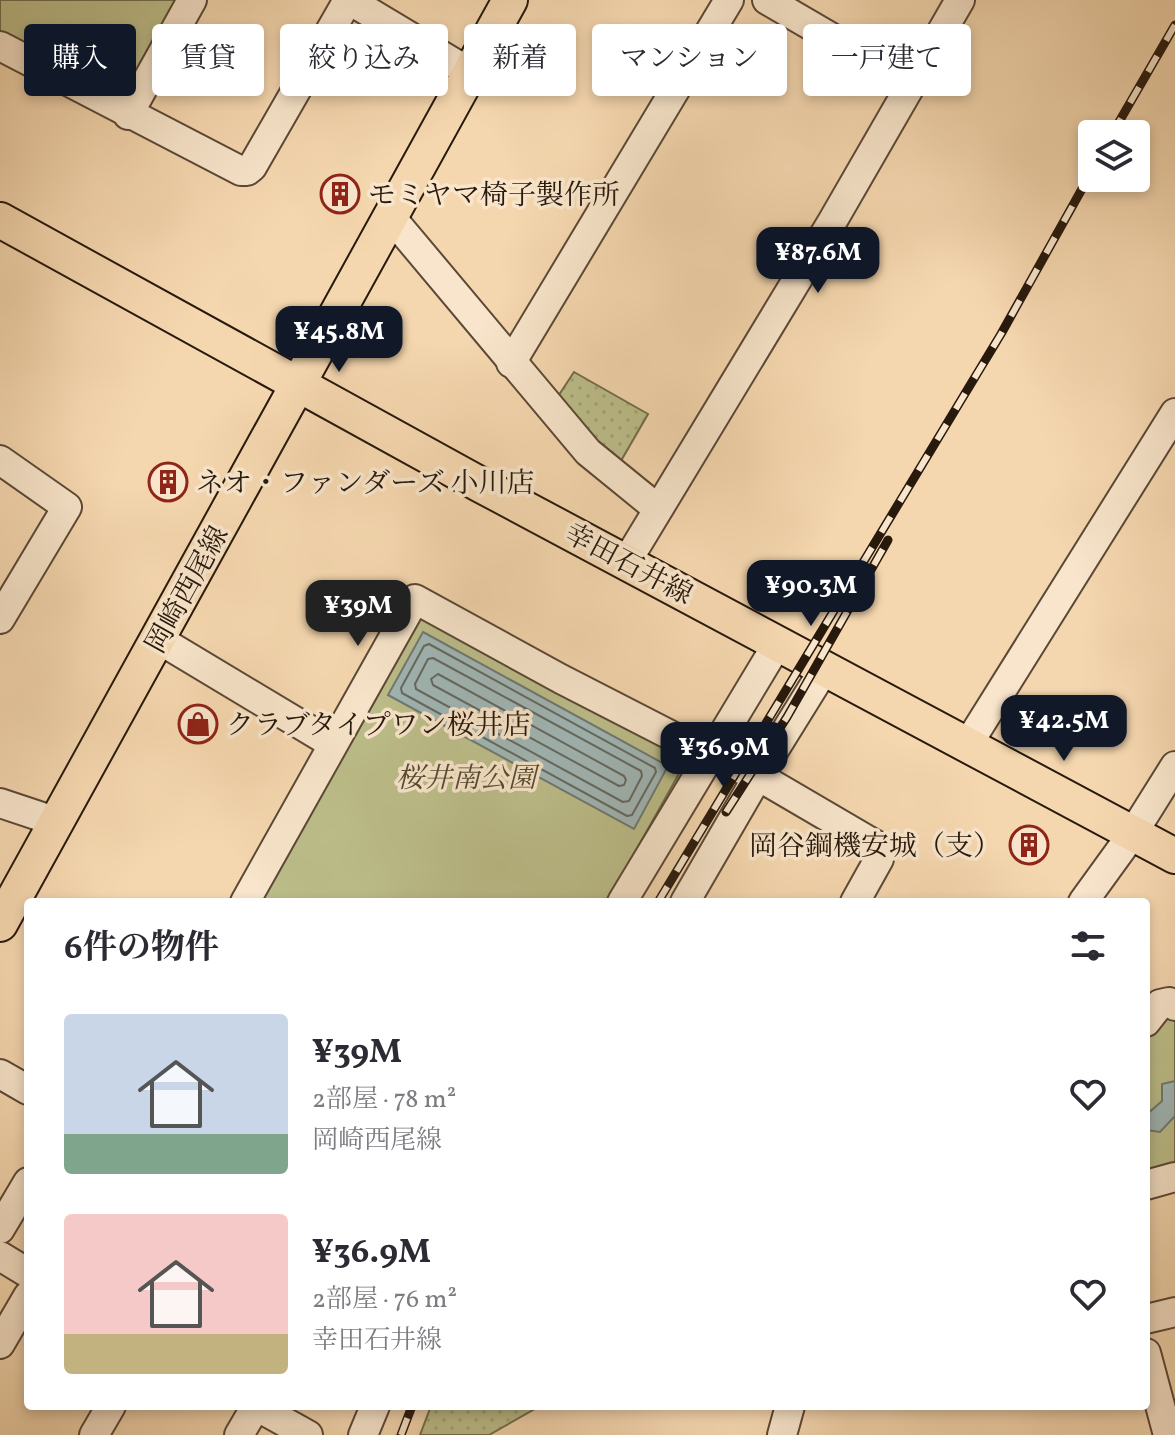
<!DOCTYPE html>
<html lang="ja">
<meta charset="utf-8">
<style>
body{margin:0;font-family:Vollkorn,"Noto Serif JP",serif;background:#f2f2f3;color:#2b2b33;height:100vh;display:flex;flex-direction:column;font-size:30px;white-space:nowrap}
*{box-sizing:border-box;margin:0}
p{font-size:26px;color:#7c7c81}
.icon{flex:none;width:44px;height:44px;fill:none;stroke:currentColor;stroke-width:2;stroke-linecap:round;stroke-linejoin:round}
.map{position:relative;flex:1;overflow:hidden}
.panel{position:absolute;left:24px;top:898px;width:1126px;height:512px;display:flex;flex-direction:column;background:#fff;border-radius:8px;box-shadow:0 4px 12px #0003}
.panel>*{flex:none}
.hud{position:absolute;left:24px;top:24px;width:1128px;height:72px;display:flex;gap:16px}
.tools{position:absolute;left:1078px;top:120px;display:grid;gap:16px}
.tools a{display:grid;place-items:center;width:72px;height:72px;border-radius:8px;background:#fff;box-shadow:0 4px 12px #0003;font-size:40px}
.price{position:absolute;translate:-50% -68px;padding:0 18px;border-radius:16px;background:#111827;color:#fff;font-size:26px;line-height:52px;filter:drop-shadow(0 2px 4px #0008)}
.price::after{content:'';position:absolute;left:50%;top:48px;width:24px;height:18px;margin-left:-12px;background:inherit;clip-path:polygon(0 0,100% 0,50% 100%)}
.price.on{background:#222;color:#fff}
ul{padding:0;list-style:none}
li{display:flex;align-items:center;gap:24px;height:200px;padding:0 40px}
li span{display:grid;place-items:center;flex:none;width:224px;height:160px;border-radius:8px;color:#555}
li>.icon{margin-inline-start:auto}
span .icon{width:96px;height:96px;fill:#fffc;stroke-width:1}
li b{font-size:34px}
h2{display:flex;justify-content:space-between;align-items:center;height:96px;padding:0 40px;font-size:34px}
.tag{padding:0 28px;border-radius:8px;background:#fff;box-shadow:0 4px 12px #0003;font-size:28px;line-height:72px}
.tag.on{background:#111827;color:#fff}
.map>svg:first-child{display:block}
</style>
<div class="map">
<svg width="1175" height="1435" viewBox="0 0 1175 1435">
<defs>
<pattern id="grass-dots" width="8" height="8" patternUnits="userSpaceOnUse" patternTransform="scale(2)"><rect width="8" height="8" fill="#bcbe8a"/><path d="M2 2h.1M6 6h.1" fill="none" stroke="#a2a376" stroke-width="1.8" stroke-linecap="round"/></pattern>
</defs>
<rect width="100%" height="100%" fill="#f5d7af"/>
<filter id="stains"><feTurbulence type="fractalNoise" baseFrequency=".0025" numOctaves="4"/><feColorMatrix values="0 0 0 0 .2 0 0 0 0 .09 0 0 0 0 .02 0 0 0 .5 -.17"/></filter>
<radialGradient id="worn" r=".72"><stop offset=".6" stop-color="#630" stop-opacity="0"/><stop offset="1" stop-color="#630" stop-opacity=".3"/></radialGradient>
<g fill="url(#grass-dots)" stroke="#726c4c" stroke-width="2">
<polygon points="574,372 648,414 618,466 555,401"/>
<polygon points="431,1406 540,1406 489,1435 420,1435"/>
</g>
<g fill="#bcbe8a" stroke="#726c4c" stroke-width="2">
<polygon points="0,0 181,0 126,96 0,34"/>
<polygon points="423,614 683,754 685,763 607,902 255,902 413,616"/>
<polygon points="1170,1016 1175,1018 1175,1168 1146,1175 1146,1037 1155,1021"/>
</g>
<g fill="#a0b7b6" stroke="#707872" stroke-width="2">
<polygon points="423,632 668,766 634,829 388,695"/>
<polygon points="1175,1081 1175,1116 1160,1132 1146,1130 1146,1115 1162,1101 1162,1084"/>
</g>
<g fill="none" stroke-linecap="round" stroke-linejoin="round">
<g stroke="#646862" stroke-width="2">
<polygon points="429,644 655,768 656,772 632,815 627,816 402,693 401,688 424,646"/>
<polygon points="433,658 641,771 642,776 629,801 623,802 416,689 415,684 428,659"/>
<polygon points="438,674 624,776 626,780 624,785 619,786 433,685 431,679"/>
</g>
<defs>
<g id="minor">
<polyline points="349,0 469,72"/>
<polyline points="767,0 911,84"/>
<polyline points="0,46 241,171 247,171 252,167 348,0"/>
<polyline points="128,115 192,0"/>
<polyline points="390,216 588,452 658,509"/>
<polyline points="511,363 729,0"/>
<polyline points="0,460 67,507 0,619"/>
<polyline points="627,561 832,222 960,0"/>
<polyline points="158,639 333,744"/>
<polyline points="968,744 1175,413"/>
<polyline points="0,803 57,822"/>
<polyline points="245,902 415,599 561,679 711,756 758,776 881,848 879,859 855,902"/>
<polyline points="622,902 778,643"/>
<polyline points="685,902 758,776 825,668"/>
<polyline points="1083,902 1133,833 1175,766"/>
<polyline points="1146,1022 1160,1004 1169,1002 1175,1006"/>
<polyline points="0,1074 28,1090"/>
<polyline points="1146,1185 1175,1177"/>
<polyline points="0,1229 28,1182"/>
<polyline points="0,1256 28,1273"/>
<polyline points="1146,1319 1175,1312"/>
<polyline points="0,1344 28,1296"/>
<polyline points="1146,1353 1168,1435"/>
<polyline points="256,1406 308,1435"/>
<polyline points="94,1435 111,1406"/>
<polyline points="239,1435 256,1406"/>
<polyline points="363,1435 375,1406"/>
<polyline points="782,1435 790,1406"/>
</g>
<g id="major">
<polyline points="0,220 481,485 1175,856"/>
<polyline points="0,924 510,0"/>
</g>
</defs>
<use href="#minor" stroke="#5b4836" stroke-width="32"/>
<use href="#major" stroke="#28190d" stroke-width="38"/>
<use href="#minor" stroke="#f8e5cb" stroke-width="28"/>
<use href="#major" stroke="#f5d7af" stroke-width="34"/>
<defs>
<g id="rail">
<polyline points="1112,134 1175,25"/>
<polyline points="726,812 787,717 888,540"/>
<polyline points="658,902 1001,334 1092,171"/>
<polyline points="401,1435 412,1406"/>
</g>
</defs>
<use href="#rail" stroke="#28190d" stroke-width="9"/>
<use href="#rail" stroke="#f8e5cb" stroke-width="6" stroke-dasharray="18" stroke-linecap="butt"/>
</g>
<defs>
<symbol id="building-ring" viewBox="-11 -11 22 22"><circle r="9.5" fill="#f8e5cb" stroke="#8f2418" stroke-width="1.5"/><path d="M-4-6H4V6H1V3H-1V6H-4ZM-2.5-4.3h1.7v1.8h-1.7ZM.8-4.3h1.7v1.8H.8ZM-2.5-1h1.7V.8h-1.7ZM.8-1h1.7V.8H.8Z" fill="#8f2418"/></symbol>
<symbol id="shop-ring" viewBox="-11 -11 22 22"><circle r="9.5" fill="#f8e5cb" stroke="#8f2418" stroke-width="1.5"/><path d="M-5-2.5h2.3a2.7 3.5 0 0 1 5.4 0H5L5.5 6h-11ZM-1.5-2.5h3a1.5 2.3 0 0 0-3 0Z" fill="#8f2418"/></symbol>
</defs>
<g fill-rule="evenodd">
<use href="#building-ring" x="318" y="172" width="44" height="44"/>
<use href="#building-ring" x="146" y="460" width="44" height="44"/>
<use href="#shop-ring" x="176" y="702" width="44" height="44"/>
<use href="#building-ring" x="1007" y="823" width="44" height="44"/>
</g>
<g text-anchor="middle" stroke-width="7" stroke-linejoin="round" paint-order="stroke">
<g font-size="28" fill="#28190d" stroke="#f8e5cb" text-anchor="start">
<text x="368" y="204">モミヤマ椅子製作所</text>
<text x="196" y="492">ネオ・ファンダーズ 小川店</text>
<text x="226" y="734">クラブタイプワン桜井店</text>
<text x="1001" y="855" text-anchor="end">岡谷鋼機安城（支）</text>
</g>
<g font-size="28" fill="#28190d" stroke="#f8e5cb">
<text transform="translate(629 563) rotate(28)" y="10">幸田石井線</text>
<text transform="translate(186 589) rotate(-61)" y="10">岡崎西尾線</text>
</g>
<g font-size="28" font-style="italic" fill="#544b32" stroke="#f8e5cb">
<text x="466" y="787">桜井南公園</text>
</g>
</g>
<rect width="100%" height="100%" filter="url(#stains)"/>
<rect width="100%" height="100%" fill="url(#worn)"/>
</svg>
<div class="tools">
<a><svg class="icon" aria-label="layers" viewBox="0 0 24 24"><path d="M12 4l9 5-9 5-9-5zM3 14l9 5 9-5"/></svg></a>
</div>
<b class="price" style="left:818px;top:295px">¥87.6M</b>
<b class="price" style="left:339px;top:374px">¥45.8M</b>
<b class="price" style="left:811px;top:628px">¥90.3M</b>
<b class="price on" style="left:358px;top:648px">¥39M</b>
<b class="price" style="left:1064px;top:763px">¥42.5M</b>
<b class="price" style="left:724px;top:790px">¥36.9M</b>
<div class="hud">
<a class="tag on">購入</a>
<a class="tag">賃貸</a>
<a class="tag">絞り込み</a>
<a class="tag">新着</a>
<a class="tag">マンション</a>
<a class="tag">一戸建て</a>
</div>
<section class="panel">
<h2>6件の物件<svg class="icon" aria-label="filters" viewBox="0 0 24 24"><path d="M4 7h16M4 17h16"/><circle cx="9" cy="7" r="2"/><circle cx="15" cy="17" r="2"/></svg></h2>
<ul>
<li><span style="background:linear-gradient(#c9d6e8 75%,#7fa58c 0)"><svg class="icon" aria-label="home" viewBox="0 0 24 24"><path d="M3 11l9-7 9 7M6 9v11h12V9"/></svg></span><div><b>¥39M</b><p>2部屋 · 78 m²</p><p>岡崎西尾線</p></div><svg class="icon" aria-label="heart" viewBox="0 0 24 24"><path d="M12 20l-8-8c-3-5 5-10 8-4 3-6 11-1 8 4z"/></svg></li>
<li><span style="background:linear-gradient(#f6c9c9 75%,#c2b280 0)"><svg class="icon" aria-label="home" viewBox="0 0 24 24"><path d="M3 11l9-7 9 7M6 9v11h12V9"/></svg></span><div><b>¥36.9M</b><p>2部屋 · 76 m²</p><p>幸田石井線</p></div><svg class="icon" aria-label="heart" viewBox="0 0 24 24"><path d="M12 20l-8-8c-3-5 5-10 8-4 3-6 11-1 8 4z"/></svg></li>
</ul>
</section>
</div>
